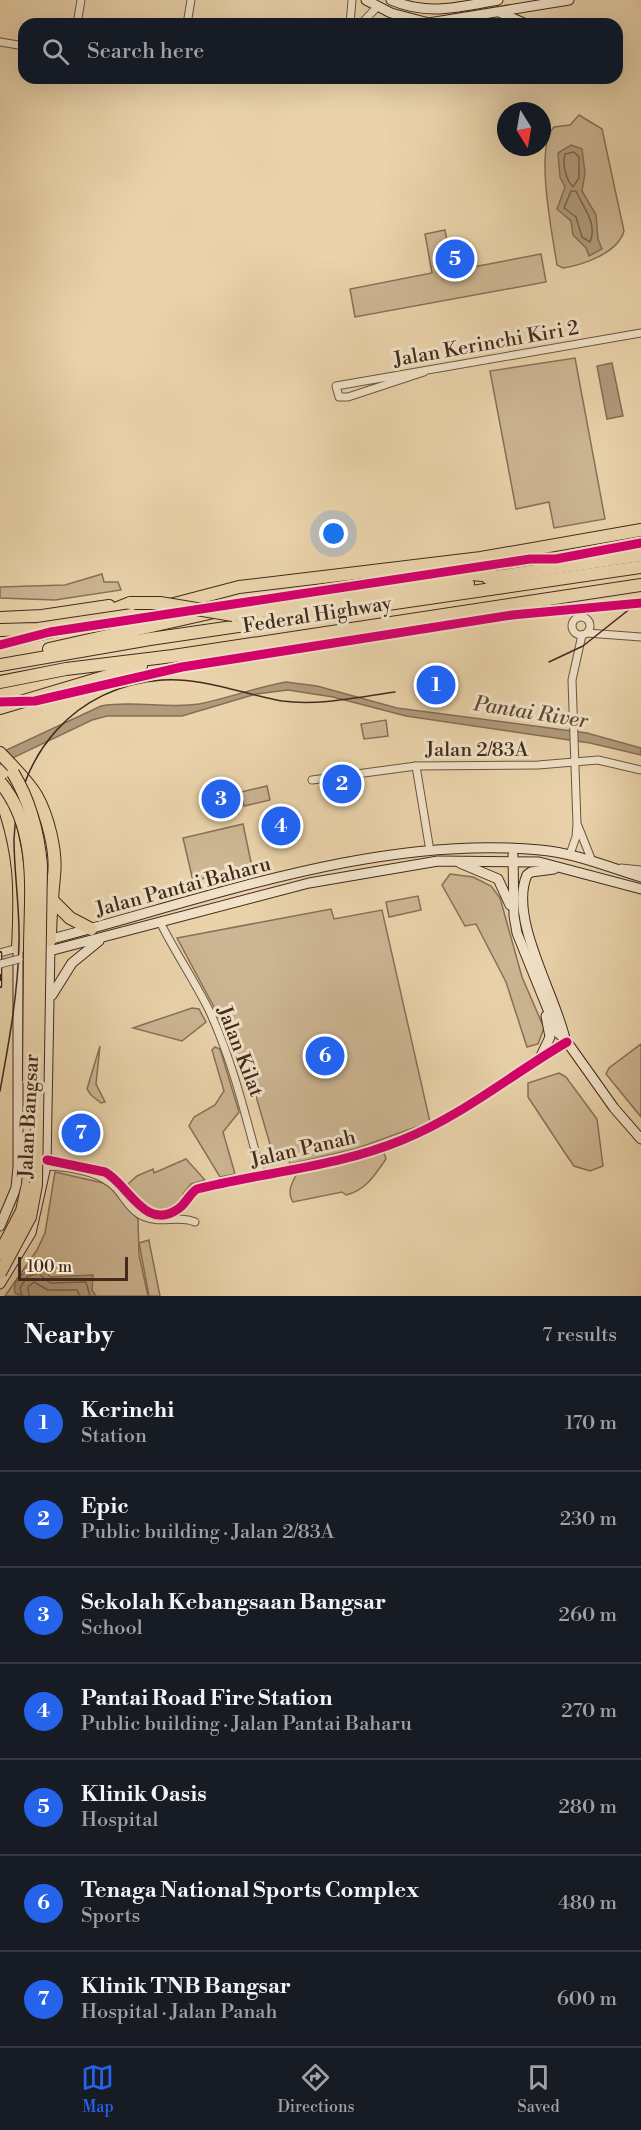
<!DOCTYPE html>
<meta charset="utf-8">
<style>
body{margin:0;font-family:"Libre Bodoni",serif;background:#242831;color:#f1f3f6}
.compass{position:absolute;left:497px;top:102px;width:54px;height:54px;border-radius:50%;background:#171b24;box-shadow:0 6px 24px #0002;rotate:169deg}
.scale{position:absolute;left:18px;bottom:15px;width:110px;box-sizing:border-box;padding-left:6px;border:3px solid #422b1d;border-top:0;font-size:16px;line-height:21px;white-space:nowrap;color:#422b1d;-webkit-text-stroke:4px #f1e2c8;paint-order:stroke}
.you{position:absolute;left:334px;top:534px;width:21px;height:21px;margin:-15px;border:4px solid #fff;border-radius:50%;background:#1a73e8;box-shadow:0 0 0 9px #1a73e833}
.badge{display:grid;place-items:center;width:39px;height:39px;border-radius:50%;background:#2563eb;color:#fff;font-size:20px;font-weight:700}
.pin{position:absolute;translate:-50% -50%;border:3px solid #fff;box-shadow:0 2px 6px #0006}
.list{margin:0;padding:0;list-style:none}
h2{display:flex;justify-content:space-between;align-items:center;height:78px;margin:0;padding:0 24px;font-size:26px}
h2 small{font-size:20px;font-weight:400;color:#9ea1a6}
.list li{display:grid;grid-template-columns:39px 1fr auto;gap:18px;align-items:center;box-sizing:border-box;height:96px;padding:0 24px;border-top:2px solid #363941}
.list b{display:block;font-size:22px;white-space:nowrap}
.list p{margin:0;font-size:20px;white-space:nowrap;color:#9ea1a6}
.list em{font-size:20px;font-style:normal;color:#9ea1a6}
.icon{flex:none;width:33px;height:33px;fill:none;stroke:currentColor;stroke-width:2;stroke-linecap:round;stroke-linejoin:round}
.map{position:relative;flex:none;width:641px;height:1296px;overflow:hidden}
.search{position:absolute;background:#171b24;box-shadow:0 6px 24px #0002;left:18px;right:18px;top:18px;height:66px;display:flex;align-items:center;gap:15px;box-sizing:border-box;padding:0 21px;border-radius:18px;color:#9ea1a6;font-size:22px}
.sheet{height:750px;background:#171b24}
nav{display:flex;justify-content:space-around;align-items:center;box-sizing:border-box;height:84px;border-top:2px solid #363941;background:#171b24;font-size:16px;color:#9ea1a6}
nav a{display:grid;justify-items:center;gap:3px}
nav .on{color:#2563eb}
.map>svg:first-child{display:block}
.green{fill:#cdb693;stroke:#887058;stroke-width:1.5}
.water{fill:#b19a7b;stroke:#856e55;stroke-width:1.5}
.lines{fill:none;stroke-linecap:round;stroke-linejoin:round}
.shore{stroke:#7a624c;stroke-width:1.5}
.street-casing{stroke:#6c5540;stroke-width:9}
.secondary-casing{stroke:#422b1d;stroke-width:11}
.highway-casing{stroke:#422b1d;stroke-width:14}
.street{stroke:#f1e2c8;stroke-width:7}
.secondary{stroke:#f1e2c8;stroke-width:9}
.highway{stroke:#ead3ab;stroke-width:12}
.tram{stroke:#422b1d;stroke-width:1.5}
.rail-casing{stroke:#422b1d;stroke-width:4.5}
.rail{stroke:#f1e2c8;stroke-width:2;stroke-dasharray:7;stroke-linecap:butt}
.street-bridge-casing{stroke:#6c5540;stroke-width:9;stroke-linecap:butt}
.highway-bridge-casing{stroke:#422b1d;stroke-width:14;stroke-linecap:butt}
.street-bridge{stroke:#f1e2c8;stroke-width:7}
.highway-bridge{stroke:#ead3ab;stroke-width:12}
.cycleway-casing{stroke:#f1e2c8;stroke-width:13}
.cycleway{stroke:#d6006c;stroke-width:9}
.labels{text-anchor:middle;stroke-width:6;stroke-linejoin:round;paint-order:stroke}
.street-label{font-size:20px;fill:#422b1d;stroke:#f1e2c8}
.water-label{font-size:21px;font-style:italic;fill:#5e4734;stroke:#f1e2c8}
</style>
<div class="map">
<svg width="641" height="1296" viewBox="0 0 641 1296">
<rect width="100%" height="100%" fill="#ead3ab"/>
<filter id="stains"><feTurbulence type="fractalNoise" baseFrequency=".00333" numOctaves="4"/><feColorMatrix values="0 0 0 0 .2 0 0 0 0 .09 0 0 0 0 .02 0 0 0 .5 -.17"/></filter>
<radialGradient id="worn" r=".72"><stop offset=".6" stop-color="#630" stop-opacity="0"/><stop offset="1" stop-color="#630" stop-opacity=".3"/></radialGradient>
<g class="green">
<path d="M579,115L602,129L624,231C618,253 583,265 563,268L557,265C553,238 534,146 554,127L570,125Z"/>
<path d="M445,230L452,271L541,254L546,282L355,317L350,289L432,273L425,234Z"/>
<path d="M575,358L605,519L554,528L549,502L516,509L490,371Z"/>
<path d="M102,574L104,582H118L121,590L55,600L0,598V587L65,585Z"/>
<path d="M386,720L388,736L364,739L361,724Z"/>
<path d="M267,786L270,800L244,806L241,792Z"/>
<path d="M243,824L252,867L193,881L183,838Z"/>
<path d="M450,874L473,877L491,886L500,898L522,977L544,1028L538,1044L527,1047L506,982L476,924L465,926L442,885Z"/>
<path d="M418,896L421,910L389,917L386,902Z"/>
<path d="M331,909L334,919L382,910L430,1122L355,1149L290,1164L288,1157L272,1151L253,1086L247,1084L214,1007L177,938Z"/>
<path d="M192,1008L199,1009L206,1022L182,1041L133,1028Z"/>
<path d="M641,1044V1117L606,1074L609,1068Z"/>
<path d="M100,1046L96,1084L105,1102L101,1103L91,1095L87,1089Z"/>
<path d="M215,1047L220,1049L239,1112L223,1132L235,1174L220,1177L189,1126L194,1117L215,1105L224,1091L212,1050Z"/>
<path d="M559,1073L566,1077L597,1119L603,1166L590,1171L574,1166L565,1153L528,1097V1083Z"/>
<path d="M384,1153L386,1159C375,1175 366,1190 346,1195L342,1192L293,1202C287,1192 291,1185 296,1175Z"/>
<path d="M186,1159L205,1180L191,1184L183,1194V1201L170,1211L147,1208L128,1184L137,1176L153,1169L154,1173Z"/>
<path d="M55,1172L103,1183L112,1189L138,1219L139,1255L148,1296H5L37,1250L45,1233Z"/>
<path d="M149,1240V1241L160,1296H149L139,1243Z"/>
</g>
<g class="water">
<path d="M571,145L582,149L585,173L582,191L596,215L598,239L602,249L589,256L586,248L573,235L571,221L557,209L565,187L560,177L558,153Z"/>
<path d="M612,363L623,416L607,419L597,366Z"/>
<path d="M286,682L317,686L397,708L587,733L641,748V755L590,743L406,716L333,697L288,690L256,694L182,716H107L92,720L0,764V753L101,706C133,700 167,709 199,704C229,698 257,687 286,682Z"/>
<path d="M39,1266L45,1268L50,1277L93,1275L92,1290L96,1296H23L15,1293C11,1276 28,1271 39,1266Z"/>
</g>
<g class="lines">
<g class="shore">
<path d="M574,152L579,157V178L573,187C566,180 562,164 565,154Z"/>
<path d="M571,191H576C583,208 598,223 590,242L582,237L576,217L564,208Z"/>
<path d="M22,1296L20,1288L27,1277L38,1273L50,1283L86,1282L90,1296"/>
<path d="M29,1296L28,1287L34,1282L48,1290H77L80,1296"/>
</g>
<g class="street-casing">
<g id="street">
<path d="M77,24L81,0"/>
<path d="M187,24L191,0"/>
<path d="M350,24L352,0"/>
<path d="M361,24L377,7"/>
<path d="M0,42L24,46"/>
<path d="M424,372L348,397H339L336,386L641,333"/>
<circle cx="581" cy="626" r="9"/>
<path d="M587,633L641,637"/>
<path d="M416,766L430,851"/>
<path d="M312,780L416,766L538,765L598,760L641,770"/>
<path d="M578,826L592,861"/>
<path d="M570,854L576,837L577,824L572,680L582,635"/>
<path d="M621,868L641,870"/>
<path d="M160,922C175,952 194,980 209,1010C234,1064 246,1119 262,1176"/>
<path d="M0,953L18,948"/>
<path d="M47,1160L105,1172C128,1184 145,1232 178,1209C186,1204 189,1194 197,1189C265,1172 337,1167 402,1140C462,1116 512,1074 567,1042"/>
<path d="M46,1166C69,1167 100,1171 116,1188C125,1198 131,1212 145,1217C162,1224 178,1215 195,1222"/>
</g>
</g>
<g class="secondary-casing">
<g id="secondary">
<path d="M366,0L391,13L429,23L569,0"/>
<path d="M391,0C428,16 460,7 498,0"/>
<path d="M501,13L526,24"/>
<path d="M598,560L608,554L641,548"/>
<path d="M513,855L514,916L517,933L557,1032L565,1039L614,1108L641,1139"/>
<path d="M460,863L498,879L510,905"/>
<path d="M554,869L531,872L527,875C508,918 556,996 565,1039"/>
<path d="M44,941C201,901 375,834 540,850C575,853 608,867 641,877"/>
<path d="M34,955L309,883L438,861L539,862L641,889"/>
<path d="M52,995L72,963L99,941"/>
<path d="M540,1058L550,1037L546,1016"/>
<path d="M0,1226L16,1188L18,1167V948L25,946"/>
<path d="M0,1284L31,1233L46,1166L50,945"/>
</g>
</g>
<g class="highway-casing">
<g id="highway">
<path d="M488,578L641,555"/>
<path d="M426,588L468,584"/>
<path d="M132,615L239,587L481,558L641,530"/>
<path d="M233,615L432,587"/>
<path d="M0,618L42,616L109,606"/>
<path d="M89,619L130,603"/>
<path d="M0,643L58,630"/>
<path d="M49,649L232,608L471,574L494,576"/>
<path d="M0,665L150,639L641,567"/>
<path d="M0,682L66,669L173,656L641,585"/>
<path d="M0,708L141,666"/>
<path d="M0,753C12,766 26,779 36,795C48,816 57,852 54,876C52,897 50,918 50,940"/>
<path d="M0,795C21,852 21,888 18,948"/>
<path d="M51,899L70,918L91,929"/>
</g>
</g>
<use href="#street" class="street"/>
<use href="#secondary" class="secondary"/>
<use href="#highway" class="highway"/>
<g class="tram">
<path d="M549,662L583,646L641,600"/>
<path d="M0,1091C9,1042 18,994 19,943C20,908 14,874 14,839C17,754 76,686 162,680C202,677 243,694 282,701C319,706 359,697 395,692"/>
</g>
<g class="rail-casing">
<path id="rail" d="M0,953V986"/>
</g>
<use href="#rail" class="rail"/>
<g class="street-bridge-casing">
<path id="street-bridge" d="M0,964L19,959"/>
</g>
<g class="highway-bridge-casing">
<g id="highway-bridge">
<path d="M130,603H160L233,615"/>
<path d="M0,630L38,629L132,615"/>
<path d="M0,782C40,830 30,894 30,951C30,995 29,1038 29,1081"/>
<path d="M0,1253L22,1211L27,1188"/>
<path d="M0,1273L30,1217L36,1185L41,865C38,832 30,801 13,773"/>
</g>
</g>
<use href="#street-bridge" class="street-bridge"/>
<use href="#highway-bridge" class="highway-bridge"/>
<g class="cycleway-casing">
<g id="cycleway">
<path d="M0,645L50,632L530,559H556L641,543"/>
<path d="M0,702L35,701L182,667L512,615L641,603"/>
<path d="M47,1160L105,1172C128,1184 145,1232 178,1209C186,1204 189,1194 197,1189C265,1172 337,1167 402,1140C462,1116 512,1074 567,1042"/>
</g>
</g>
<use href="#cycleway" class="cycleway"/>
</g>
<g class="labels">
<g class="street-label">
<text transform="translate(486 343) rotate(-10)" y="7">Jalan Kerinchi Kiri 2</text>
<text transform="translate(317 614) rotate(-9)" y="7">Federal Highway</text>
<text x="477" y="756">Jalan 2/83A</text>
<text transform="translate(183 886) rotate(-15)" y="7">Jalan Pantai Baharu</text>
<text transform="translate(241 1051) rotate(69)" y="7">Jalan Kilat</text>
<text transform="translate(28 1116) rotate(-87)" y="7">Jalan Bangsar</text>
<text transform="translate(303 1148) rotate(-13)" y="7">Jalan Panah</text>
</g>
<g class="water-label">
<text transform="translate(531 712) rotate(9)" y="7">Pantai River</text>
</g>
</g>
<rect width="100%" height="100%" filter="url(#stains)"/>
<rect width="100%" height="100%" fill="url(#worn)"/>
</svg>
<svg class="compass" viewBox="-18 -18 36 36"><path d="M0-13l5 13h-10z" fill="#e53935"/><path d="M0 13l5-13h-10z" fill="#9ea1a6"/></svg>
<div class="scale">100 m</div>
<div class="you"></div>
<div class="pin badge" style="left:436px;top:685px">1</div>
<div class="pin badge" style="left:342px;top:784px">2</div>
<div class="pin badge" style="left:221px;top:799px">3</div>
<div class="pin badge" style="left:281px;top:826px">4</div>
<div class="pin badge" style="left:455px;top:259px">5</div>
<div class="pin badge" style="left:325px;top:1056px">6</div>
<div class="pin badge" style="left:81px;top:1133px">7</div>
<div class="search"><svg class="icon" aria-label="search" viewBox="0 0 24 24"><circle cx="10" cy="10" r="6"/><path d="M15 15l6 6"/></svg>Search here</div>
</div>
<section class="sheet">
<h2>Nearby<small>7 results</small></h2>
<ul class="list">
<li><span class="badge">1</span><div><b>Kerinchi</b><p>Station</p></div><em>170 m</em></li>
<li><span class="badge">2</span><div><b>Epic</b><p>Public building · Jalan 2/83A</p></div><em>230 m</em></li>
<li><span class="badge">3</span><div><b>Sekolah Kebangsaan Bangsar</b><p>School</p></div><em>260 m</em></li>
<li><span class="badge">4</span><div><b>Pantai Road Fire Station</b><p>Public building · Jalan Pantai Baharu</p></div><em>270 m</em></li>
<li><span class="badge">5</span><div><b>Klinik Oasis</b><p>Hospital</p></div><em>280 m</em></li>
<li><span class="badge">6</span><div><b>Tenaga National Sports Complex</b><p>Sports</p></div><em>480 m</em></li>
<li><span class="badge">7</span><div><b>Klinik TNB Bangsar</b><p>Hospital · Jalan Panah</p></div><em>600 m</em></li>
</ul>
</section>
<nav>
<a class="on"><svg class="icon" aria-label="map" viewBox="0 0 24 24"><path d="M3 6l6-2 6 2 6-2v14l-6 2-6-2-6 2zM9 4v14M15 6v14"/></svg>Map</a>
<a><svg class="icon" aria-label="directions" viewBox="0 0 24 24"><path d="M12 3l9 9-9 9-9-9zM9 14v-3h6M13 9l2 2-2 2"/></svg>Directions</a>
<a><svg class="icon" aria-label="saved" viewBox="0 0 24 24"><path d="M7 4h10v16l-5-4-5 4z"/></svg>Saved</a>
</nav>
